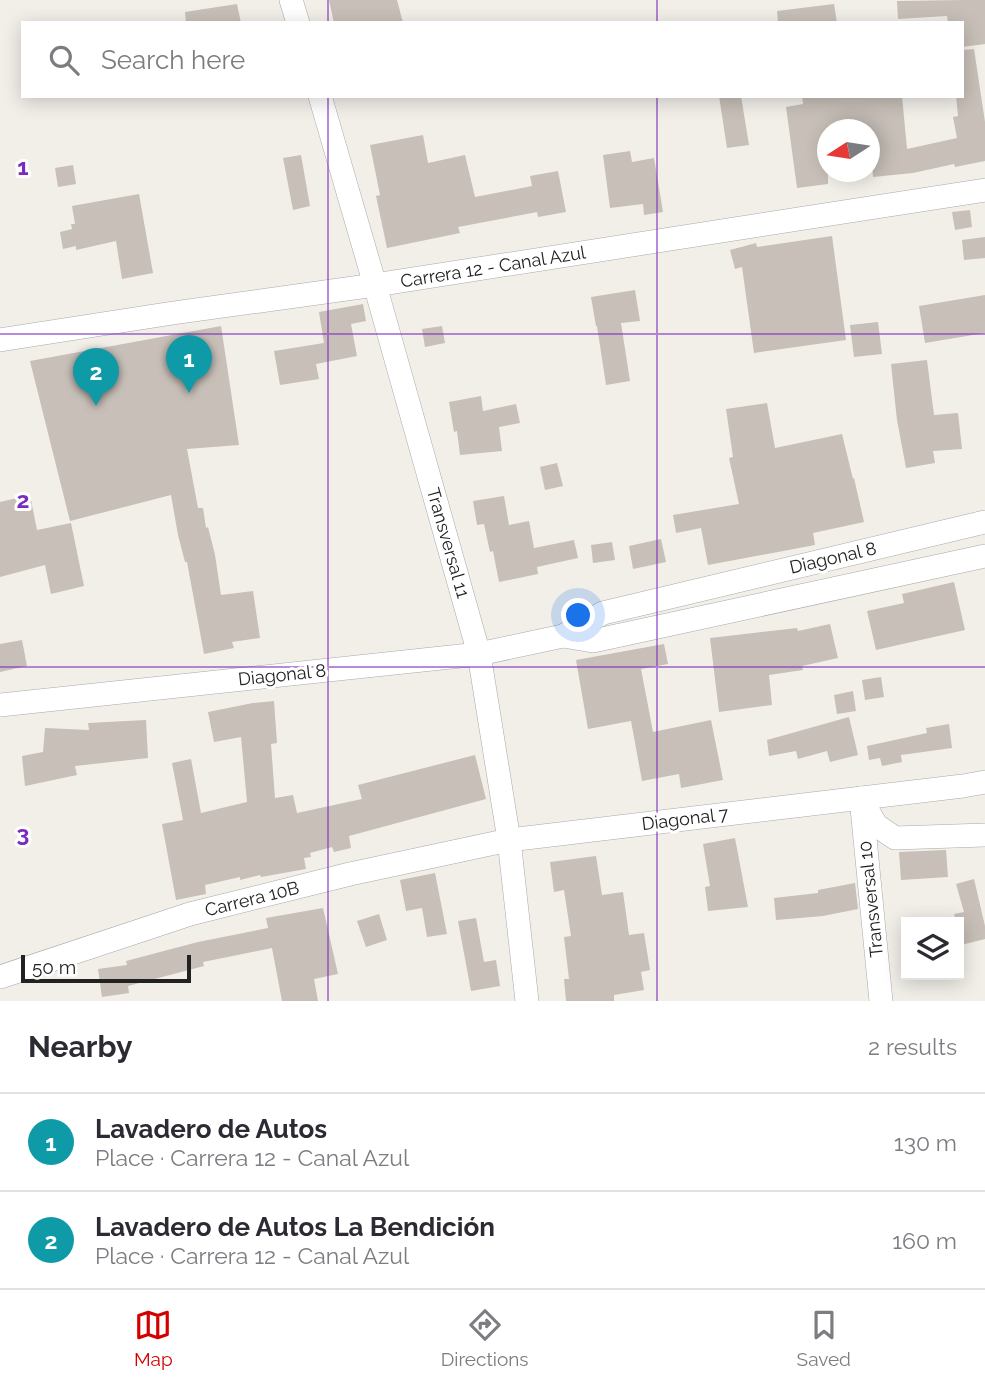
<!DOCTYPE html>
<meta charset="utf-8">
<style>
body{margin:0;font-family:Raleway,sans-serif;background:#f7f7f7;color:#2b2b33}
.controls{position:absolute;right:21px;bottom:21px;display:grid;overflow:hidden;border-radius:0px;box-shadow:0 4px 18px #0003}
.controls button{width:63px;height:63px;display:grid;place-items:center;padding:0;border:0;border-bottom:2px solid #e1e1e2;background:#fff;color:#2b2b33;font:35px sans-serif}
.compass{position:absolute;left:817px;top:119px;width:63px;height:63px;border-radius:50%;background:#fff;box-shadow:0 4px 18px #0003;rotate:258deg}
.scale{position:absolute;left:21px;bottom:18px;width:170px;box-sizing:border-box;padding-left:7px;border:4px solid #222;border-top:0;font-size:19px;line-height:24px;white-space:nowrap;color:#222;-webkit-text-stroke:5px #fff;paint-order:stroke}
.you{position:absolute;left:579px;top:616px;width:24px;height:24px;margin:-18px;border:5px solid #fff;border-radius:50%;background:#1a73e8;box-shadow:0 0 0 10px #1a73e833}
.badge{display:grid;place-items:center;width:46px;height:46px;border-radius:50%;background:#d40000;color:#fff;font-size:23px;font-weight:700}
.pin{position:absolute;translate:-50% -58px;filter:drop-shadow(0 2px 4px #0008)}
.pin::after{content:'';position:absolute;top:37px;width:24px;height:21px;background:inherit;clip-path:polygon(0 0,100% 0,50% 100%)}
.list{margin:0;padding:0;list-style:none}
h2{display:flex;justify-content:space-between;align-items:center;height:91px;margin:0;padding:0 28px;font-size:30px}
h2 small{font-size:23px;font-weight:400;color:#7c7c81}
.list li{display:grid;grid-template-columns:46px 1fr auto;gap:21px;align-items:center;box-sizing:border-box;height:98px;padding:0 28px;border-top:2px solid #e1e1e2}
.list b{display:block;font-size:26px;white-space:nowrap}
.list p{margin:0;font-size:23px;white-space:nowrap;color:#7c7c81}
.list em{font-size:23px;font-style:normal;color:#7c7c81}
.icon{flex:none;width:38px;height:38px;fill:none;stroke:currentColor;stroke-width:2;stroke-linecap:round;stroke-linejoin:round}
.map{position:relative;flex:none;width:985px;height:1001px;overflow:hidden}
.search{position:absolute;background:#fff;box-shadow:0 4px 18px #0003;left:21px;right:21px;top:21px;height:77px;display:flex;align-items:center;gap:18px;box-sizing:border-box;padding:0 24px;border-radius:0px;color:#7c7c81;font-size:26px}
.sheet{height:287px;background:#fff}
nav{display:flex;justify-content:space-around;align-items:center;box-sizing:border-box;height:98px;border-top:2px solid #e1e1e2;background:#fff;font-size:19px;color:#7c7c81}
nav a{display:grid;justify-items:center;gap:4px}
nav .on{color:#d40000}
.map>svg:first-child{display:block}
.building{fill:#c7bfb8}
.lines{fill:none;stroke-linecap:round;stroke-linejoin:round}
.minor-casing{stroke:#a9a9a9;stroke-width:24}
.minor{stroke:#fff;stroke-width:23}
.grid{fill:none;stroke:#7b2cbf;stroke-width:2;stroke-opacity:0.55}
.labels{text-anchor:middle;stroke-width:6;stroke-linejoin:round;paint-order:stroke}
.street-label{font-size:18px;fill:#222;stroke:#fff}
.grid-label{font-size:23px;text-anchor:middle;font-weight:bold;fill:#7b2cbf;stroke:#fff;stroke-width:6;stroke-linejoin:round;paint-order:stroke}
</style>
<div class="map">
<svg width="985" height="1001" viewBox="0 0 985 1001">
<rect width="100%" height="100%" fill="#f2efe9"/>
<g class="building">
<path d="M329,0H397L403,23H334Z"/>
<path d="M964,0H985V44L962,47V23H948L947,16L898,19L897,1Z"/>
<path d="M237,4L241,23H186L185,12Z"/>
<path d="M834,4L837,23H778L777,11Z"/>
<path d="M974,49L985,122V161L955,167L954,164L913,173L873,177L870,130H828V184L797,188L786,107L803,104L802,96H902L907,149L957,138L953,117L958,116L956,96H962V50Z"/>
<path d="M719,96H741L749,145L727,148Z"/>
<path d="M423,135L428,163L465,155L475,197L532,186L530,176L558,171L566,212L538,217L537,212L458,227L460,233L387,248L376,196L380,195L370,145Z"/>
<path d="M630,151L632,162L654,158L663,212L644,215L643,204L610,208L603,155Z"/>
<path d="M301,155L310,206L293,210L283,158Z"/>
<path d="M73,165L76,184L58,187L55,168Z"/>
<path d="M139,194L153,273L122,279L116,241L76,250V246L63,249L60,232L72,229L71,224H75L72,206Z"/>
<path d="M970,210L972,227L955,230L952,212Z"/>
<path d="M832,236L846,340L754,353L742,267L735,269L730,250L756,243L757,247Z"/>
<path d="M985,237V258L964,260L962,240Z"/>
<path d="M635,290L640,321L621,323L630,381L606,385L597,326H596L591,297Z"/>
<path d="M985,295V333L925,343L919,306Z"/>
<path d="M363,304L366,321L351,324L357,356L316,364L319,379L280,385L274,351L324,343L319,312Z"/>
<path d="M878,322L882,354L854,357L850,325Z"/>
<path d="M221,326L239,445L187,449L198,508H203L206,528L208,527L215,555L221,595L253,591L260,638L232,642L234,648L204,654L187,562H185L178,535L171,495L70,521L30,361Z"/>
<path d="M442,326L445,343L425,347L422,329Z"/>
<path d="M927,360L934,415L958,413L962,449L933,451L935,463L906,468L897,420L891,364Z"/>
<path d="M481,396L483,411L516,404L520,423L499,427L502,451L460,455L457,431L454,432L449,402Z"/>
<path d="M767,403L775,448L842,434L853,479L854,478L864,522L813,533L815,545L708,565L701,528L676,533L673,515L739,504L729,458L733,457L726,409Z"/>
<path d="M557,463L563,486L545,490L540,467Z"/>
<path d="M30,495L37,530L71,523L84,586L51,594L45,565L0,577V502Z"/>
<path d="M504,496L509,525L529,521L534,548L574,540L578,558L537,567L538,574L499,582L493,551L490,552L484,524L477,525L473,501Z"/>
<path d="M661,539L666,562L633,569L629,546Z"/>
<path d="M612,542L615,560L593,563L591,545Z"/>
<path d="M954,582L965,630L876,650L867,611L904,603L902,594Z"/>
<path d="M830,624L838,658L802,666L803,670L769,675L772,705L719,712L710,638L797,628L798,631Z"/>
<path d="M22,640L27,666L0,672V644Z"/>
<path d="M664,644L668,664L641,669L653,732L711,720L723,780L681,788L679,774L642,781L631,721L588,729L576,660Z"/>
<path d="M881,677L884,697L865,700L862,680Z"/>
<path d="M853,691L856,711L837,714L834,695Z"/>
<path d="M274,701L277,743L271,744L275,798L293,795L297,813L362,799L358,785L475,755L486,799L349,836L351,848L334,852L332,847L310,853L311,857L304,858L306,869L261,877L260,875L240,880V877L205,885L206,894L176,900L162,824L183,820L172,763L191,759L201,813L247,802L241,737L214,742L208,712L253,703Z"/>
<path d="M849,717L858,755L830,762L827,751L798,759L796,751L769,756L767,740Z"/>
<path d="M146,720L148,758L75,766L77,775L25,786L22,756L43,752L45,728L89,730L88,723Z"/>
<path d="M949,724L952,748L901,755L902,762L882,766L880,758L869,760L867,746L927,733L926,728Z"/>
<path d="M735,838L748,907L708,911L705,887L710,886L703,844Z"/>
<path d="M946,850L948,877L901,880L899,852Z"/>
<path d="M596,856L602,895L623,892L629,935L644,933L650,970L641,972L644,990L614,995V1001H566L564,979H569L564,937L571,936L564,890L554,892L550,862Z"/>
<path d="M435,873L447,934L427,937L422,908L406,911L400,880Z"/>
<path d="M974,879L985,926V939L961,945L959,935V922H956L954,914L964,912L956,884Z"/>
<path d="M855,883L858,909L823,916L776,920L774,898L818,893V890Z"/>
<path d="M323,908L338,974L314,979L318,1001H282L272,948L203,962L204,966L128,986L129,993L102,997L98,969L127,965L126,961L198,942L268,928L266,918Z"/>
<path d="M379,914L387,940L366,947L357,921Z"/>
<path d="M476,918L484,962L496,960L500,986L471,991L458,921Z"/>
</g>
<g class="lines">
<g class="minor-casing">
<g id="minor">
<path d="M291,0L298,23"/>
<path d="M320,96L375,285L479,654L509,840L527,1001"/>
<path d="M0,340L173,313L375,285L985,190"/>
<path d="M563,636L593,641L985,556"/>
<path d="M0,705L479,654L563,636L603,613L985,522"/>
<path d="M861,798L881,1001"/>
<path d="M864,804L876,825L895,838L985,835"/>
<path d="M0,977L190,914L350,874L509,840L963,786L985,782"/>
</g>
</g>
<use href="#minor" class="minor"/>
</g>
<path class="grid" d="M328,0V23M657,0V23M328,96V1001M657,96V1001M0,334H985M0,667H985"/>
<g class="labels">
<g class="street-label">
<text transform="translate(493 267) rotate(-9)" y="6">Carrera 12 - Canal Azul</text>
<text transform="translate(448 543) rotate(74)" y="6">Transversal 11</text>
<text transform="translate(833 558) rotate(-13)" y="6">Diagonal 8</text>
<text transform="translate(282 675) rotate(-6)" y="6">Diagonal 8</text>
<text transform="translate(685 819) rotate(-7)" y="6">Diagonal 7</text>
<text transform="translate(252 899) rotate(-14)" y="6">Carrera 10B</text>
<text transform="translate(871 899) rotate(-96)" y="6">Transversal 10</text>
</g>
</g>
<g class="grid-label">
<text x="23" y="175">1</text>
<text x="23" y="508">2</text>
<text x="23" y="842">3</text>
</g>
</svg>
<div class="controls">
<button><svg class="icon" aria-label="layers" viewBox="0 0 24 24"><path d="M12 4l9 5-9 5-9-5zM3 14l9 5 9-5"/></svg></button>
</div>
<svg class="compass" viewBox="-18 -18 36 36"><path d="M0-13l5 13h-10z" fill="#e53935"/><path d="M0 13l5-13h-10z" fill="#7c7c81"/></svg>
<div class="scale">50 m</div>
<div class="you"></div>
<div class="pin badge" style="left:189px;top:393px;background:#0f9aa8">1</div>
<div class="pin badge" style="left:96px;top:406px;background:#0f9aa8">2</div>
<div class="search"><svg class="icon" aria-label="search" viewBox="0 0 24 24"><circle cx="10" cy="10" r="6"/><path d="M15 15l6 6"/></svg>Search here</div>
</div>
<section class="sheet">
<h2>Nearby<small>2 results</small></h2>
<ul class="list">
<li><span class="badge" style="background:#0f9aa8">1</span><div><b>Lavadero de Autos</b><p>Place · Carrera 12 - Canal Azul</p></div><em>130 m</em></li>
<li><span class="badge" style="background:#0f9aa8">2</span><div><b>Lavadero de Autos La Bendición</b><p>Place · Carrera 12 - Canal Azul</p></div><em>160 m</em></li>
</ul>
</section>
<nav>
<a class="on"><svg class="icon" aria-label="map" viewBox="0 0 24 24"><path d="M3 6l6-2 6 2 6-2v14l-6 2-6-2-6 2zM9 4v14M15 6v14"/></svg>Map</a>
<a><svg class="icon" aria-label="directions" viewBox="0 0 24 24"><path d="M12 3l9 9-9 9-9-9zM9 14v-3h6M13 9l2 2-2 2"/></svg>Directions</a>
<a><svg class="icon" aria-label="saved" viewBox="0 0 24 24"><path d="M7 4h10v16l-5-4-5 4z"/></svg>Saved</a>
</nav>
